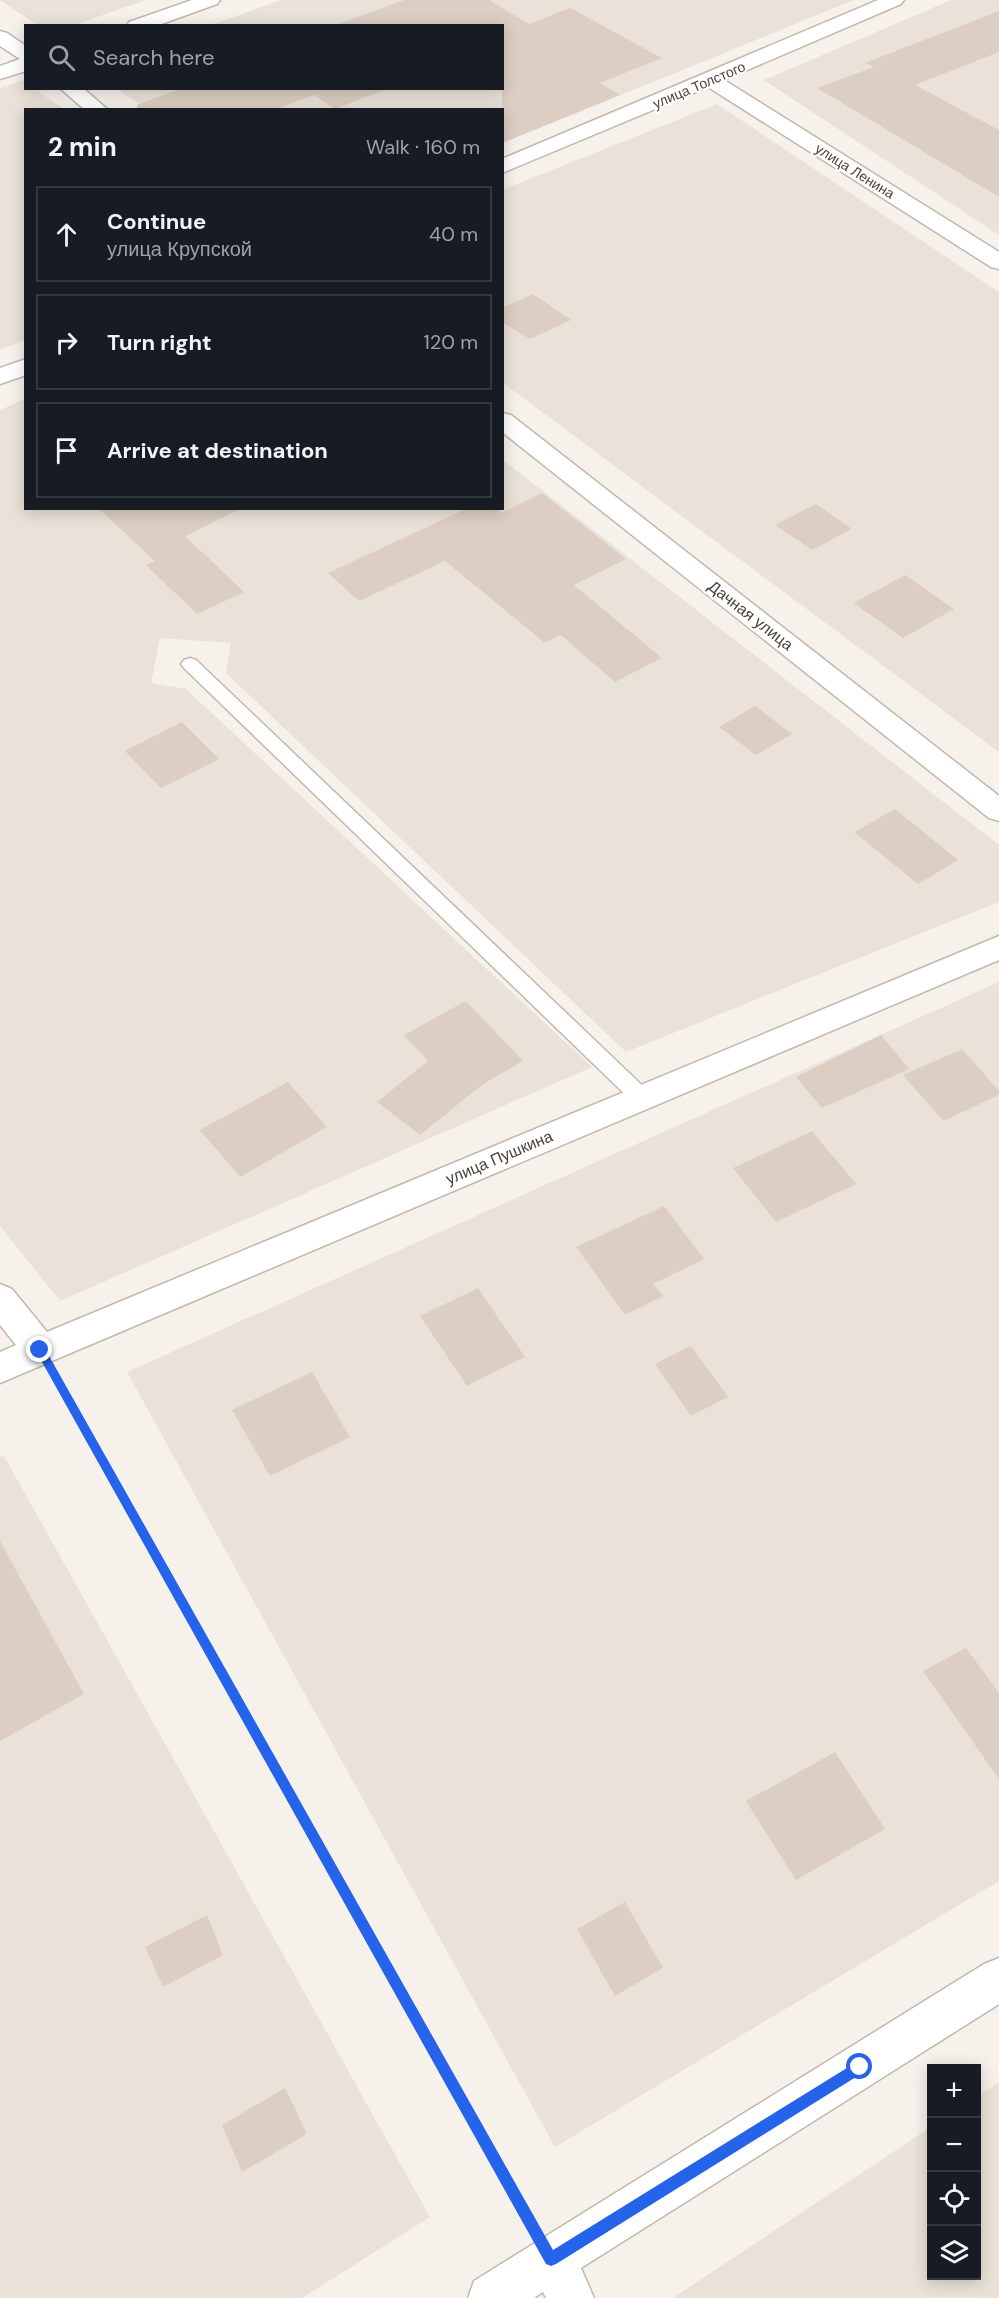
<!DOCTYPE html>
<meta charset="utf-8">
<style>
body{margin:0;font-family:"DM Sans",sans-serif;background:#20242c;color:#f1f3f6}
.controls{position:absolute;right:18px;bottom:18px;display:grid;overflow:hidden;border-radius:0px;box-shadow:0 3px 15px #0003}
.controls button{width:54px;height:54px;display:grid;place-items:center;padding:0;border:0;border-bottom:2px solid #363941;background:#171b24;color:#f1f3f6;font:30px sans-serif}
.stop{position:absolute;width:18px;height:18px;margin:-14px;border:4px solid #2563eb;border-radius:50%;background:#fff}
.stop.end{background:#2563eb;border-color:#fff;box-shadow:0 2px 6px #0008}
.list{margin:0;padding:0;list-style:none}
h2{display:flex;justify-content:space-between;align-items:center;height:78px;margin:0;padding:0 24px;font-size:26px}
h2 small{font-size:20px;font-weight:400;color:#9ea1a6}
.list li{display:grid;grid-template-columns:39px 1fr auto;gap:18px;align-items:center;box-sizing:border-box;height:96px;margin:0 12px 12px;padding:0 12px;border:2px solid #363941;border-radius:0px}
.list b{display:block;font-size:22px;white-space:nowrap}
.list p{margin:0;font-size:20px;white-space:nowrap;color:#9ea1a6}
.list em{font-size:20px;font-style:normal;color:#9ea1a6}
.icon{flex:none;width:33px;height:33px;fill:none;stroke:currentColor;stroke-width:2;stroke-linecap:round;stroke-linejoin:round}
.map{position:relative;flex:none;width:999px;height:2298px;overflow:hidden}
.search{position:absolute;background:#171b24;box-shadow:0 3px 15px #0003;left:24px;top:24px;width:480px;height:66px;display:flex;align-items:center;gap:15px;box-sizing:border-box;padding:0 21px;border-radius:0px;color:#9ea1a6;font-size:22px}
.panel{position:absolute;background:#171b24;box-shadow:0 3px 15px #0003;left:24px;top:108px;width:480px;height:402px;border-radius:0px}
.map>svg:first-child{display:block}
.residential{fill:#eae2d8}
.building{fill:#dccec2}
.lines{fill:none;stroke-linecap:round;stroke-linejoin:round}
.service-casing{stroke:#c2b8ac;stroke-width:3}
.minor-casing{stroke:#c2b8ac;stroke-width:3}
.path-far1{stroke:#c5b19c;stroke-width:4;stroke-dasharray:3 3;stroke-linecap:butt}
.path{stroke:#c5b19c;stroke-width:4.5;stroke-dasharray:4 4;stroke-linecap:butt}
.service{fill:#fff;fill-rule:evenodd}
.minor{fill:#fff;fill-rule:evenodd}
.route{fill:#2563eb}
.labels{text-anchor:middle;stroke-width:4.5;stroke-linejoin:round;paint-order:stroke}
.far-street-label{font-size:14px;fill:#4b4138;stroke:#fff}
.street-label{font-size:16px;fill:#4b4138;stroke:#fff}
</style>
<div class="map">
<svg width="999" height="2298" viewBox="0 0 999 2298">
<rect width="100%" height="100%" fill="#f6f1eb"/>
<g class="residential">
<path d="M0,0H146L71,26L37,25Z"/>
<path d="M281,0H854L503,143L502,110L147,109L117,89L502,88V26L211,25Z"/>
<path d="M951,0H999V235L764,80Z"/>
<path d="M23,80L25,82L26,88L35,89L64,109L26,110L25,340L0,350V88Z"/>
<path d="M717,104L999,292V752L503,383L502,190Z"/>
<path d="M25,399L26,508H502L503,460L999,845V902L626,1052L226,673L231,643L160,638L151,683L186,689L592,1067L60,1301L0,1226V410Z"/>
<path d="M999,982V1881L555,2147L127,1372Z"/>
<path d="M4,1456L430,2217L302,2298H0V1457Z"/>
<path d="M999,2082V2298H673L931,2127L932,2276H976L977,2097Z"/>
</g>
<g class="building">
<path d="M404,0H489L529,24L570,8L662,58L600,83L620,95L502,143V26H333Z"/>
<path d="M999,11V52L915,85L999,130V197L817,88L874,67L865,63Z"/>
<path d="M182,88H389L335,109L314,95L274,110H138L137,105Z"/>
<path d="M533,294L571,320L530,339L502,322V308Z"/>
<path d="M542,493L626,559L574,585L662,658L615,682L561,635L545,643L445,561L359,601L328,573L468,508H499L501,513Z"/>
<path d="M816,504L852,529L812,550L775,525Z"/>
<path d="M98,508H242L185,536L244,592L197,614L146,565L155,561Z"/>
<path d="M905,575L954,609L903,638L854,603Z"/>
<path d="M755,706L792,734L756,755L719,727Z"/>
<path d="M182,722L219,759L161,788L125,751Z"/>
<path d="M895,809L958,860L918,884L854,832Z"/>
<path d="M466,1001L523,1061L483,1084L420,1135L377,1102L428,1061L404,1035Z"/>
<path d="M881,1035L909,1069L822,1108L796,1077Z"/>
<path d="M962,1049L999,1091V1095L943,1121L903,1075Z"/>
<path d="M288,1082L327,1127L240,1177L200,1130Z"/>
<path d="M812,1131L856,1184L776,1222L733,1168Z"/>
<path d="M664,1206L704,1259L653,1284L663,1296L625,1315L576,1247Z"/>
<path d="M478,1288L525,1357L467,1386L420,1316Z"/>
<path d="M691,1346L728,1397L691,1416L655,1364Z"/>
<path d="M312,1372L350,1437L270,1476L232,1410Z"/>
<path d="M0,1541L84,1694L0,1741Z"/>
<path d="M966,1648L999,1693V1779L923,1671Z"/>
<path d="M835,1752L885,1829L796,1880L746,1801Z"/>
<path d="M625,1902L663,1968L615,1996L577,1929Z"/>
<path d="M207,1915L223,1955L163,1987L145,1947Z"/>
<path d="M285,2088L307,2134L242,2172L222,2125Z"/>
</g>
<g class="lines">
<g class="service-casing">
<path id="service" d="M190,658L196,660L648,1091L651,1097L648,1103L641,1105L634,1103L184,668L181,664L184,660Z"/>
</g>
<g class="minor-casing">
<g id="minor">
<path d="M192,0H220L217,4L156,26H127L129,22Z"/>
<path d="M878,0H904L901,4L724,80L999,252V269L991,267L708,87L502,173V159Z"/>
<path d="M0,31L7,33L26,46V71L0,79V66L20,59L0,46Z"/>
<path d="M60,88H83L108,110H85Z"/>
<path d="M26,359V375L0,384V368Z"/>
<path d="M502,413L511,415L999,796V821L989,818L502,432Z"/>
<path d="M999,936V960L0,1383V1352L16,1345L0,1325V1284L12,1289L47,1332Z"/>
<path d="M999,1958V2004L581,2268L594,2298H546L543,2292L534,2298H468L474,2281L535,2243L984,1964Z"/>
</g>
</g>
<path class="path-far1" d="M61,1387L137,1522"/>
<path class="path" d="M136,1520L528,2218"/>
<use href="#service" class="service"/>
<use href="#minor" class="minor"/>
</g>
<path class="route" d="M40,1345L44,1347L553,2250L855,2063L860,2061L864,2063L866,2067L864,2072L556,2264L551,2266L546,2264L37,1353L35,1350Z"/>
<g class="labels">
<g class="far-street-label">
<text transform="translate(699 85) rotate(-23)" y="5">улица Толстого</text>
<text transform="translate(855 171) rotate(32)" y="5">улица Ленина</text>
</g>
<g class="street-label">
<text transform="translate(751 615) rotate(38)" y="6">Дачная улица</text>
<text transform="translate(499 1157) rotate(-23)" y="6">улица Пушкина</text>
</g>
</g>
</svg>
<div class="controls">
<button>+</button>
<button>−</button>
<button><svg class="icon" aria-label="locate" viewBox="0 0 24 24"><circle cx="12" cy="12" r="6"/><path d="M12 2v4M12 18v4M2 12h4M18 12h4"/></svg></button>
<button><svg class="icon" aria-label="layers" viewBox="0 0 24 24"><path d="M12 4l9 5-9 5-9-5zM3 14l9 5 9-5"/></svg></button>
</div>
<div class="stop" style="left:860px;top:2067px"></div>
<div class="stop end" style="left:40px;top:1350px"></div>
<div class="search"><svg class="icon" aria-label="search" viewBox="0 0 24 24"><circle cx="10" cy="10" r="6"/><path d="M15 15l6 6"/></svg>Search here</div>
<section class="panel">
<h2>2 min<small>Walk · 160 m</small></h2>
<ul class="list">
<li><svg class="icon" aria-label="ahead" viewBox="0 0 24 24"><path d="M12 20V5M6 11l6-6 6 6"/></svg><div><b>Continue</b><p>улица Крупской</p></div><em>40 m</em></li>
<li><svg class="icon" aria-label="right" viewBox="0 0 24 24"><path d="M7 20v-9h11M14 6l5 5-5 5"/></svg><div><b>Turn right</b></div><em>120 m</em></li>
<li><svg class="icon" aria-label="arrive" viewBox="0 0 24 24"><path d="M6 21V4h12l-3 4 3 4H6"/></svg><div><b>Arrive at destination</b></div></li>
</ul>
</section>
</div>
